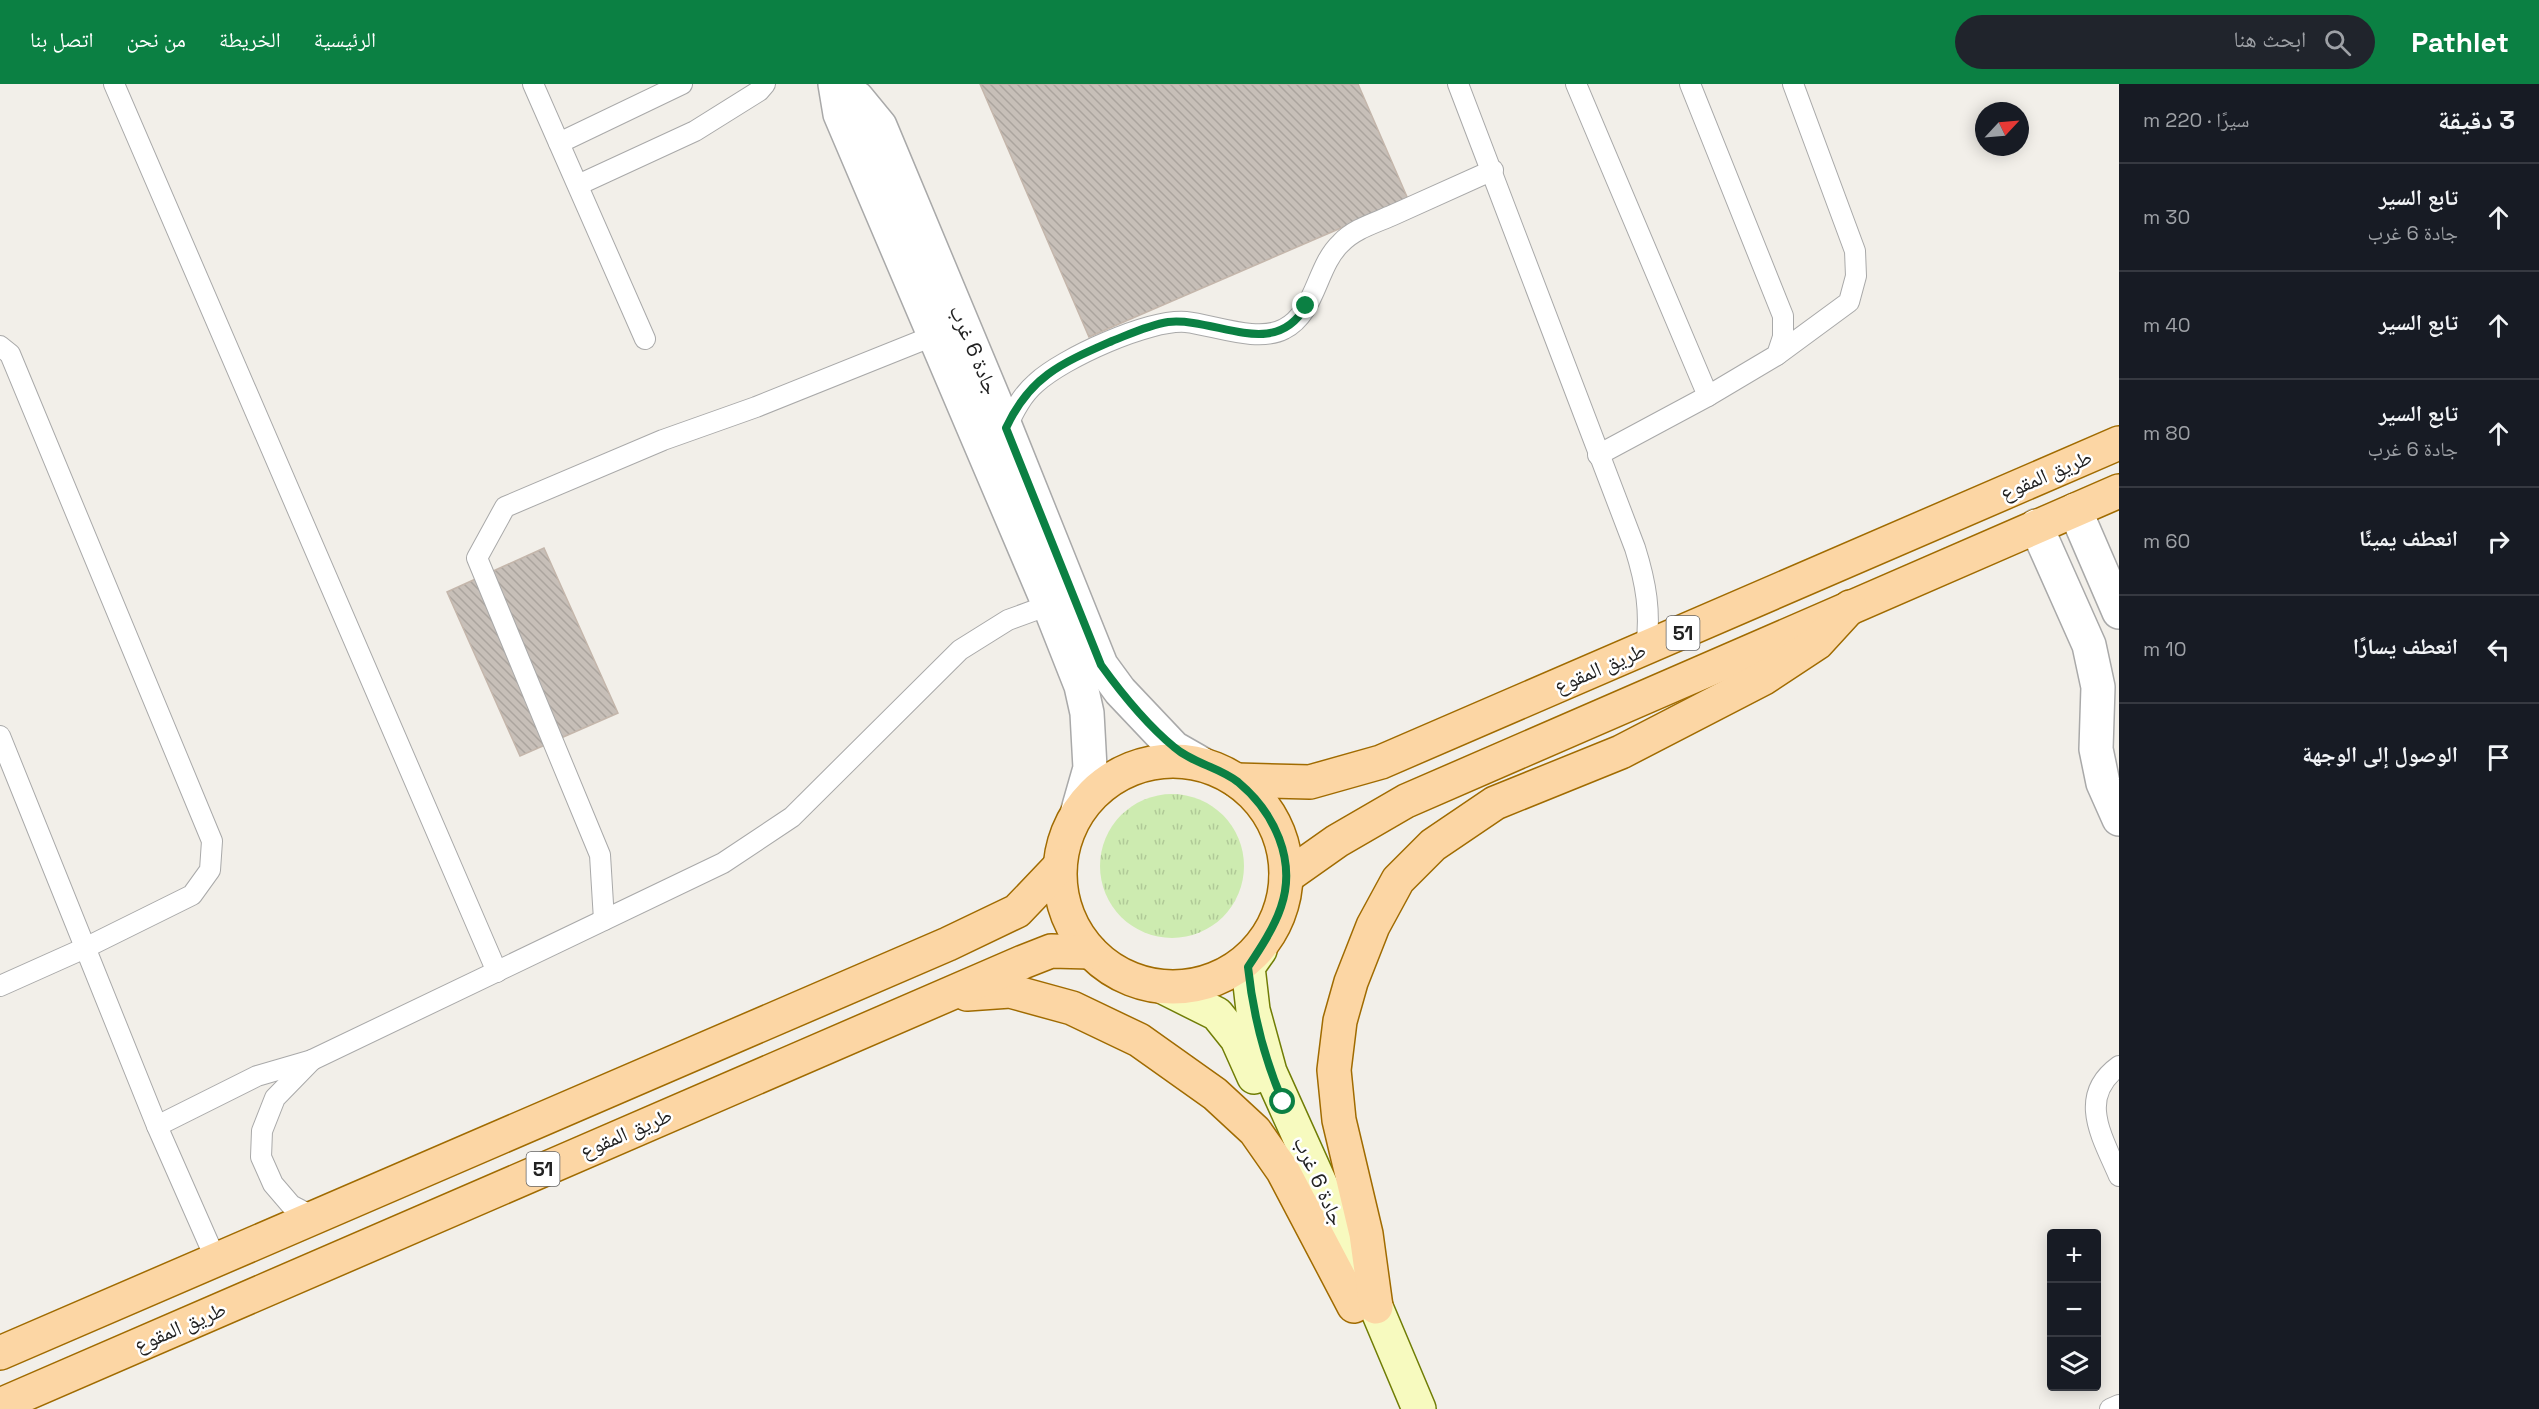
<!DOCTYPE html>
<html lang="ar">
<meta charset="utf-8">
<style>
body{margin:0;font-family:"Space Grotesk","Noto Naskh Arabic",sans-serif;background:#20242c;color:#f1f3f6;direction:rtl}
.controls{position:absolute;right:18px;bottom:18px;display:grid;overflow:hidden;border-radius:6px;box-shadow:0 3px 15px #0003}
.controls button{width:54px;height:54px;display:grid;place-items:center;padding:0;border:0;border-bottom:2px solid #363941;background:#171b24;color:#f1f3f6;font:30px sans-serif}
.compass{position:absolute;left:1975px;top:18px;width:54px;height:54px;border-radius:50%;background:#171b24;box-shadow:0 3px 15px #0003;rotate:64deg}
.stop{position:absolute;width:18px;height:18px;margin:-14px;border:4px solid #0b8043;border-radius:50%;background:#fff}
.stop.end{background:#0b8043;border-color:#fff;box-shadow:0 2px 6px #0008}
.list{margin:0;padding:0;list-style:none}
h2{display:flex;justify-content:space-between;align-items:center;height:78px;margin:0;padding:0 24px;font-size:26px}
h2 small{font-size:20px;font-weight:400;color:#9ea1a6}
.list li{display:grid;grid-template-columns:39px 1fr auto;gap:18px;align-items:center;box-sizing:border-box;height:108px;padding:0 24px;border-top:2px solid #363941}
.list b{display:block;font-size:22px;white-space:nowrap}
.list p{margin:0;font-size:20px;white-space:nowrap;color:#9ea1a6}
.list em{font-size:20px;font-style:normal;color:#9ea1a6}
.icon{flex:none;width:33px;height:33px;fill:none;stroke:currentColor;stroke-width:2;stroke-linecap:round;stroke-linejoin:round}
.map{position:relative;flex:none;width:2119px;height:1325px;overflow:hidden;direction:ltr}
header{display:flex;align-items:center;gap:36px;box-sizing:border-box;height:84px;padding:0 30px;background:#0b8043;color:#fff}
header strong{font-size:28px}
nav{display:flex;gap:33px;margin-inline-start:auto;font-size:21px}
.search{width:420px;height:54px;background:#20242c;display:flex;align-items:center;gap:15px;box-sizing:border-box;padding:0 21px;border-radius:33px;color:#9ea1a6;font-size:22px}
main{display:flex}
aside{flex:1;background:#171b24}
.map>svg:first-child{display:block}
.grass{fill:url(#grass-tufts)}
.building{fill:url(#building-back-hatch);stroke:#c4b6ab;stroke-width:1.5}
.lines{fill:none;stroke-linecap:round;stroke-linejoin:round}
.service-casing{stroke:#a9a9a9;stroke-width:22}
.minor-casing{stroke:#a9a9a9;stroke-width:36}
.secondary-casing{stroke:#707d05;stroke-width:36}
.primary-casing{stroke:#a06b00;stroke-width:36}
.service{stroke:#fff;stroke-width:20}
.minor{stroke:#fff;stroke-width:33}
.secondary{stroke:#f7fabf;stroke-width:33}
.primary{stroke:#fcd6a4;stroke-width:33}
.route{stroke:#0b8043;stroke-width:8}
.labels{text-anchor:middle;stroke-width:5;stroke-linejoin:round;paint-order:stroke}
.shield{fill:#fff;stroke:#646464;stroke-width:1.5}
.shield-label{font-size:20px;font-weight:bold;fill:#222}
.street-label{font-size:21px;fill:#222;stroke:#fff}
</style>
<header>
<strong>Pathlet</strong>
<div class="search"><svg class="icon" aria-label="search" viewBox="0 0 24 24"><circle cx="10" cy="10" r="6"/><path d="M15 15l6 6"/></svg>ابحث هنا</div>
<nav><a>الرئيسية</a><a>الخريطة</a><a>من نحن</a><a>اتصل بنا</a></nav>
</header>
<main>
<aside>
<h2>3 دقيقة<small>سيرًا · 220 m</small></h2>
<ul class="list">
<li><svg class="icon" aria-label="ahead" viewBox="0 0 24 24"><path d="M12 20V5M6 11l6-6 6 6"/></svg><div><b>تابع السير</b><p>جادة 6 غرب</p></div><em>30 m</em></li>
<li><svg class="icon" aria-label="ahead" viewBox="0 0 24 24"><path d="M12 20V5M6 11l6-6 6 6"/></svg><div><b>تابع السير</b></div><em>40 m</em></li>
<li><svg class="icon" aria-label="ahead" viewBox="0 0 24 24"><path d="M12 20V5M6 11l6-6 6 6"/></svg><div><b>تابع السير</b><p>جادة 6 غرب</p></div><em>80 m</em></li>
<li><svg class="icon" aria-label="right" viewBox="0 0 24 24"><path d="M7 20v-9h11M14 6l5 5-5 5"/></svg><div><b>انعطف يمينًا</b></div><em>60 m</em></li>
<li><svg class="icon" aria-label="left" viewBox="0 0 24 24"><path d="M17 20v-9H6M10 6l-5 5 5 5"/></svg><div><b>انعطف يسارًا</b></div><em>10 m</em></li>
<li><svg class="icon" aria-label="arrive" viewBox="0 0 24 24"><path d="M6 21V4h12l-3 4 3 4H6"/></svg><div><b>الوصول إلى الوجهة</b></div></li>
</ul>
</aside>
<div class="map">
<svg width="2119" height="1325" viewBox="0 0 2119 1325">
<defs>
<pattern id="grass-tufts" width="24" height="20" patternUnits="userSpaceOnUse" patternTransform="scale(1.5)"><rect width="24" height="20" fill="#cdebb0"/><path d="M3 7l-1-3M5 7V3M7 7l1-3M15 17l-1-3M17 17v-4M19 17l1-3" fill="none" stroke="#b0c997"/></pattern>
<pattern id="building-back-hatch" width="6" height="6" patternUnits="userSpaceOnUse" patternTransform="scale(1.5)"><rect width="6" height="6" fill="#c7bfb8"/><path d="M-1 5l2 2M0 0l6 6M5-1l2 2" fill="none" stroke="#aba49e"/></pattern>
</defs>
<rect width="100%" height="100%" fill="#f2efe9"/>
<circle class="grass" cx="1172" cy="782" r="72"/>
<g class="building">
<path d="M980,0H1358L1408,115L1089,253Z"/>
<path d="M544,464L618,629L520,672L447,508Z"/>
</g>
<g class="lines">
<g class="service-casing">
<g id="service">
<path d="M114,0L497,888"/>
<path d="M533,0L645,255"/>
<path d="M1458,0L1635,464C1646,499 1651,528 1646,565"/>
<path d="M1576,0L1708,312"/>
<path d="M559,59L682,0"/>
<path d="M578,101L695,47L759,7L765,0"/>
<path d="M0,262L10,270L212,757L210,786L192,811L85,864L0,902"/>
<path d="M1777,271L1849,218L1856,192L1855,167L1793,0"/>
<path d="M1006,344C1014,327 1022,311 1036,299C1063,274 1149,235 1186,238C1214,241 1258,259 1284,245C1316,229 1316,182 1341,159C1354,145 1375,139 1393,131C1426,116 1459,101 1493,86"/>
<path d="M1598,371L1708,312L1777,271L1783,253V232L1690,0"/>
<path d="M0,652L157,1042L216,1176"/>
<path d="M604,836L600,771L477,474L505,423L663,356L756,323L933,252"/>
<path d="M312,976L275,1014L262,1047L261,1073L273,1100L291,1121L316,1134"/>
<path d="M2119,982C2076,1013 2103,1054 2119,1092"/>
<path d="M157,1042L257,992L312,976L723,779L792,733L960,566L1008,536L1049,521"/>
<path d="M2110,1325L2119,1321"/>
</g>
</g>
<g class="minor-casing">
<g id="minor">
<path d="M835,0L840,30L1049,521L1081,602L1087,629L1090,684L1078,726"/>
<path d="M836,2L857,14L880,42L1006,344L1101,581L1120,607L1174,664L1202,680"/>
<path d="M2075,426L2119,528"/>
<path d="M2036,442L2089,561L2098,603L2096,665L2103,699L2119,735"/>
</g>
</g>
<g class="secondary-casing">
<g id="secondary">
<path d="M1260,866L1248,883L1253,926L1270,988L1376,1223L1419,1325"/>
<path d="M1163,903L1217,930L1237,955L1254,993"/>
</g>
</g>
<g class="primary-casing">
<g id="primary">
<circle cx="1173" cy="790" r="113"/>
<path d="M1236,696L1310,698L1381,678L2119,359"/>
<path d="M1286,793L1337,757L1406,717L2119,407"/>
<path d="M967,910L1010,907L1072,924L1139,956L1215,1010L1255,1047L1283,1087L1354,1222"/>
<path d="M1376,1223L1366,1150L1339,1036L1334,986L1340,937L1351,898L1373,842L1398,796L1433,761L1495,719L1621,668L1764,594L1817,559L1850,523"/>
<path d="M0,1269L948,860L1017,827L1060,782"/>
<path d="M0,1321L1023,878L1051,867L1091,868"/>
</g>
</g>
<use href="#service" class="service"/>
<use href="#minor" class="minor"/>
<use href="#secondary" class="secondary"/>
<use href="#primary" class="primary"/>
</g>
<g class="lines">
<path class="route" d="M1283,1018C1264,974 1253,931 1248,883C1260,865 1274,844 1281,823C1297,776 1274,728 1238,698C1219,683 1192,679 1174,663C1146,640 1122,610 1101,581L1006,344C1030,292 1062,279 1112,257C1130,250 1149,241 1168,238C1217,233 1274,277 1306,222"/>
</g>
<g class="labels">
<g class="shield">
<rect x="1666.5" y="532" width="33" height="34" rx="4.5"/>
<rect x="526.5" y="1068" width="33" height="34" rx="4.5"/>
</g>
<g class="shield-label">
<text x="1683" y="556">51</text>
<text x="543" y="1092">51</text>
</g>
<g class="street-label">
<text transform="translate(974 266) rotate(67)" y="7">جادة 6 غرب</text>
<text transform="translate(2046 391) rotate(-23)" y="7">طريق المقوع</text>
<text transform="translate(1600 584) rotate(-23)" y="7">طريق المقوع</text>
<text transform="translate(626 1049) rotate(-23)" y="7">طريق المقوع</text>
<text transform="translate(1319 1097) rotate(66)" y="7">جادة 6 غرب</text>
<text transform="translate(180 1243) rotate(-23)" y="7">طريق المقوع</text>
</g>
</g>
</svg>
<div class="controls">
<button>+</button>
<button>−</button>
<button><svg class="icon" aria-label="layers" viewBox="0 0 24 24"><path d="M12 4l9 5-9 5-9-5zM3 14l9 5 9-5"/></svg></button>
</div>
<svg class="compass" viewBox="-18 -18 36 36"><path d="M0-13l5 13h-10z" fill="#e53935"/><path d="M0 13l5-13h-10z" fill="#9ea1a6"/></svg>
<div class="stop" style="left:1283px;top:1018px"></div>
<div class="stop end" style="left:1306px;top:222px"></div>
</div>
</main>
